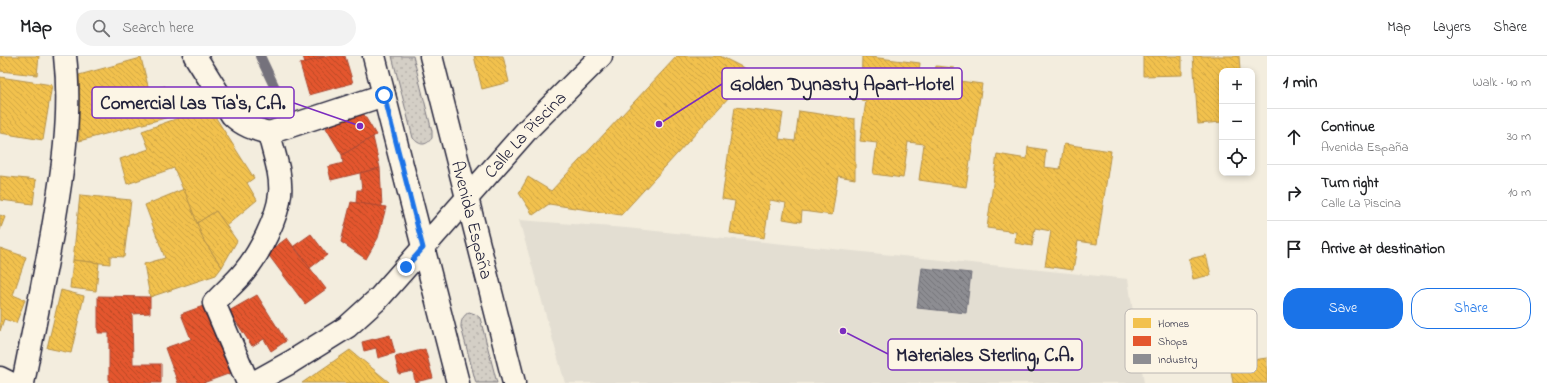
<!DOCTYPE html>
<meta charset="utf-8">
<style>
body{margin:0;font-family:"Indie Flower",sans-serif;background:#f2f2f2;color:#202124}
.controls{position:absolute;right:12px;top:12px;display:grid;overflow:hidden;border-radius:8px;box-shadow:0 2px 6px #0003}
.controls button{width:36px;height:36px;display:grid;place-items:center;padding:0;border:0;border-bottom:1px solid #e0e0e0;background:#fff;color:#202124;font:20px sans-serif}
.stop{position:absolute;width:12px;height:12px;margin:-9px;border:3px solid #1a73e8;border-radius:50%;background:#fff}
.stop.end{background:#1a73e8;border-color:#fff;box-shadow:0 1px 4px #0008}
.list{margin:0;padding:0;list-style:none}
h2{display:flex;justify-content:space-between;align-items:center;height:52px;margin:0;padding:0 16px;font-size:17px}
h2 small{font-size:13px;font-weight:400;color:#757577}
.list li{display:grid;grid-template-columns:26px 1fr auto;gap:12px;align-items:center;box-sizing:border-box;height:56px;padding:0 16px;border-top:1px solid #e0e0e0}
.list b{display:block;font-size:15px;white-space:nowrap}
.list p{margin:0;font-size:13px;white-space:nowrap;color:#757577}
.list em{font-size:13px;font-style:normal;color:#757577}
.actions{display:flex;gap:8px;padding:12px 16px}
.actions a{flex:1;padding:9px 0;border:1px solid #1a73e8;border-radius:16px;text-align:center;font-size:14px;color:#1a73e8}
.actions .main{background:#1a73e8;color:#fff}
.icon{flex:none;width:22px;height:22px;fill:none;stroke:currentColor;stroke-width:2;stroke-linecap:round;stroke-linejoin:round}
.map{position:relative;flex:none;width:1267px;height:327px;overflow:hidden}
header{display:flex;align-items:center;gap:24px;box-sizing:border-box;height:56px;padding:0 20px;background:#fff;border-bottom:1px solid #e0e0e0}
header strong{font-size:19px}
nav{display:flex;gap:22px;margin-inline-start:auto;font-size:14px}
.search{width:280px;height:36px;background:#f2f2f2;display:flex;align-items:center;gap:10px;box-sizing:border-box;padding:0 14px;border-radius:22px;color:#757577;font-size:15px}
main{display:flex}
aside{flex:1;background:#fff}
.map>svg:first-child{display:block}
.built{fill:#e3ded2}
.grass{fill:url(#grass-dots);stroke:#7b7880}
.homes{fill:url(#homes-back-hatch);stroke:#b49148}
.shops{fill:url(#shops-back-hatch);stroke:#aa4732}
.industry{fill:url(#industry-back-hatch);stroke:#6d6d78}
.lines{fill:none;stroke-linecap:round;stroke-linejoin:round}
.stream{stroke:#75727b;stroke-width:10}
.minor-casing{stroke:#22223b;stroke-width:25}
.secondary-casing{stroke:#22223b;stroke-width:25}
.minor{stroke:#fcf5e5;stroke-width:22}
.secondary{stroke:#fcf5e5;stroke-width:22}
.route{stroke:#1a73e8;stroke-width:5}
.labels{text-anchor:middle;stroke-width:4;stroke-linejoin:round;paint-order:stroke}
.street-label{font-size:18px;fill:#22223b;stroke:#fcf5e5}
.key{fill:#fcf5e5;stroke:#bbb6b2;stroke-width:1}
.key-label{font-size:11px;fill:#22223b}
.leader{fill:none;stroke:#7b2cbf;stroke-width:1.5}
.callout-dot{fill:#7b2cbf;stroke:#fcf5e5;stroke-width:1.5}
.callout{fill:#fcf5e5;stroke:#7b2cbf;stroke-width:1.5}
.callout-label{font-size:19px;text-anchor:middle;font-weight:bold;fill:#22223b}
</style>
<header>
<strong>Map</strong>
<div class="search"><svg class="icon" aria-label="search" viewBox="0 0 24 24"><circle cx="10" cy="10" r="6"/><path d="M15 15l6 6"/></svg>Search here</div>
<nav><a>Map</a><a>Layers</a><a>Share</a></nav>
</header>
<main>
<div class="map">
<svg width="1267" height="327" viewBox="0 0 1267 327">
<defs>
<pattern id="grass-dots" width="8" height="8" patternUnits="userSpaceOnUse"><rect width="8" height="8" fill="#d4cfc6"/><path d="M2 2h.1M6 6h.1" fill="none" stroke="#b6b1ab" stroke-width="1.8" stroke-linecap="round"/></pattern>
<pattern id="homes-back-hatch" width="6" height="6" patternUnits="userSpaceOnUse"><rect width="6" height="6" fill="#f2c14e"/><path d="M-1 5l2 2M0 0l6 6M5-1l2 2" fill="none" stroke="#cfa645"/></pattern>
<pattern id="shops-back-hatch" width="6" height="6" patternUnits="userSpaceOnUse"><rect width="6" height="6" fill="#e4572e"/><path d="M-1 5l2 2M0 0l6 6M5-1l2 2" fill="none" stroke="#b84828"/></pattern>
<pattern id="industry-back-hatch" width="6" height="6" patternUnits="userSpaceOnUse"><rect width="6" height="6" fill="#8d8d92"/><path d="M-1 5l2 2M0 0l6 6M5-1l2 2" fill="none" stroke="#737378"/></pattern>
</defs>
<rect width="100%" height="100%" fill="#f3edde"/>
<filter id="ink" filterUnits="userSpaceOnUse"><feTurbulence type="fractalNoise" baseFrequency=".025" numOctaves="2"/><feDisplacementMap in="SourceGraphic" scale="8" xChannelSelector="R" yChannelSelector="G"/><feConvolveMatrix kernelMatrix="1 2 1 2 8 2 1 2 1" color-interpolation-filters="sRGB"/></filter>
<g filter="url(#ink)">
<path class="built" d="M519,164L626,172L1128,223L1144,327H565Z"/>
<g class="grass">
<path d="M392,0H413L432,75V82C426,90 420,90 413,82Z"/>
<path d="M469,256L475,258L480,262L497,327H476L461,271C461,264 463,260 469,256Z"/>
</g>
<g class="homes">
<path d="M0,0H39L37,19L0,15Z"/>
<path d="M474,0H503L509,26L482,33Z"/>
<path d="M677,0H720L752,16L621,159L549,148L533,159L519,137L528,121L551,135Z"/>
<path d="M862,0L920,7L918,25L934,27L936,10L954,12L952,24L982,28L966,131L919,124L924,88L908,86L903,122L873,118L877,87L860,85L866,45L861,44Z"/>
<path d="M1143,0H1182V19L1143,20Z"/>
<path d="M1193,0H1239L1240,15H1222V66L1198,68Z"/>
<path d="M141,2L149,34L165,30L173,60L79,85V19Z"/>
<path d="M0,21L52,29L43,84L0,77Z"/>
<path d="M209,51L254,122L247,127L257,144L226,170L216,155L197,167L174,112L127,128L120,103L149,93L142,75Z"/>
<path d="M735,51L783,57L779,83L795,85L799,55L855,63V123L838,120L832,159L802,155L801,166L783,163L786,147L770,144L764,182L730,177L735,145L722,143Z"/>
<path d="M1064,88L1111,95L1097,188L1078,185L1073,214L1045,210L1051,175L1035,172L1032,190L1015,187L1016,176L987,172L997,98L1027,103L1028,91L1046,94L1044,111L1060,113Z"/>
<path d="M0,120L36,124L33,148L0,144Z"/>
<path d="M184,133L204,185L222,211L216,219L150,241L144,208L165,202L145,149Z"/>
<path d="M80,139L131,144L124,201L110,200V208L73,204Z"/>
<path d="M216,155L237,185L222,211L204,185L197,167Z"/>
<path d="M0,159L5,161L0,174Z"/>
<path d="M0,192L26,201L13,239L25,244L16,267L4,263L0,275Z"/>
<path d="M1206,199L1211,219L1193,223L1189,203Z"/>
<path d="M73,204L99,207L96,235L70,232Z"/>
<path d="M61,234L84,240L71,297L47,292Z"/>
<path d="M350,294L389,326L388,327H302Z"/>
<path d="M1267,302V327H1233L1230,307Z"/>
</g>
<g class="shops">
<path d="M303,0H327L305,7Z"/>
<path d="M327,0H345L353,27L309,39L300,8Z"/>
<path d="M360,52L376,79L342,99L326,72Z"/>
<path d="M373,81L380,112L331,124L328,111L343,107L342,99Z"/>
<path d="M380,112L382,151L356,147L357,134H362L360,117Z"/>
<path d="M351,146L386,151L378,182L366,203L341,186Z"/>
<path d="M311,178L327,199L310,212L294,190Z"/>
<path d="M287,182L326,233L305,248L267,197Z"/>
<path d="M257,239L286,285L271,295L264,283L252,290L229,255Z"/>
<path d="M98,240L150,241V257L132,258L133,308H161V327H109V277H98Z"/>
<path d="M206,249L231,317L203,327H178L165,292L191,283L181,258Z"/>
<path d="M390,279L395,297L378,302L376,292L364,295L362,286Z"/>
<path d="M425,293L433,322L415,326L413,315L399,318L395,301Z"/>
</g>
<path class="industry" d="M922,212L971,217L966,257L917,252Z"/>
<g class="lines">
<path class="stream" d="M260,0L276,34"/>
<g class="minor-casing">
<g id="minor">
<path d="M195,0L232,59C243,70 254,73 269,77"/>
<path d="M0,322L10,327"/>
<path d="M23,327C33,277 43,228 52,178C62,120 72,59 65,0"/>
<path d="M248,327L214,247C224,236 235,227 244,216C259,198 278,161 280,138C282,118 273,96 269,77L384,39"/>
<path id="s1" d="M253,327L291,306L347,271L379,242L527,74L601,0"/>
</g>
</g>
<g class="secondary-casing">
<g id="secondary">
<path d="M374,0L458,327"/>
<path id="s2" d="M431,0L514,327"/>
</g>
</g>
<use href="#minor" class="minor"/>
<use href="#secondary" class="secondary"/>
</g>
</g>
<g class="lines" filter="url(#ink)">
<path class="route" d="M384,39L423,192L406,211"/>
</g>
<g class="labels">
<g class="street-label">
<text dy="6" stroke="none"><textPath href="#s1" startOffset="372">Calle La Piscina</textPath></text>
<text dy="6" stroke="none"><textPath href="#s2" startOffset="169">Avenida España</textPath></text>
</g>
</g>
<rect x="1125" y="253" width="132" height="64" rx="6" class="key"/>
<rect x="1133" y="262" width="18" height="10" fill="#f2c14e"/>
<rect x="1133" y="280" width="18" height="10" fill="#e4572e"/>
<rect x="1133" y="298" width="18" height="10" fill="#8d8d92"/>
<g class="key-label">
<text x="1158" y="271">Homes</text>
<text x="1158" y="289">Shops</text>
<text x="1158" y="307">Industry</text>
</g>
<path class="leader" d="M659 68L722 28M360 70L294 47M843 275L888 298"/>
<g class="callout-dot">
<circle cx="659" cy="68" r="4"/>
<circle cx="360" cy="70" r="4"/>
<circle cx="843" cy="275" r="4"/>
</g>
<g class="callout">
<rect x="722" y="12" width="240" height="31" rx="4"/>
<rect x="92" y="31" width="202" height="31" rx="4"/>
<rect x="888" y="283" width="194" height="31" rx="4"/>
</g>
<g class="callout-label">
<text x="842" y="34">Golden Dynasty Apart-Hotel</text>
<text x="193" y="53">Comercial Las Tía's, C.A.</text>
<text x="985" y="305">Materiales Sterling, C.A.</text>
</g>
</svg>
<div class="controls">
<button>+</button>
<button>−</button>
<button><svg class="icon" aria-label="locate" viewBox="0 0 24 24"><circle cx="12" cy="12" r="6"/><path d="M12 2v4M12 18v4M2 12h4M18 12h4"/></svg></button>
</div>
<div class="stop" style="left:384px;top:39px"></div>
<div class="stop end" style="left:406px;top:211px"></div>
</div>
<aside>
<h2>1 min<small>Walk · 40 m</small></h2>
<ul class="list">
<li><svg class="icon" aria-label="ahead" viewBox="0 0 24 24"><path d="M12 20V5M6 11l6-6 6 6"/></svg><div><b>Continue</b><p>Avenida España</p></div><em>30 m</em></li>
<li><svg class="icon" aria-label="right" viewBox="0 0 24 24"><path d="M7 20v-9h11M14 6l5 5-5 5"/></svg><div><b>Turn right</b><p>Calle La Piscina</p></div><em>10 m</em></li>
<li><svg class="icon" aria-label="arrive" viewBox="0 0 24 24"><path d="M6 21V4h12l-3 4 3 4H6"/></svg><div><b>Arrive at destination</b></div></li>
</ul>
<div class="actions"><a class="main">Save</a><a>Share</a></div>
</aside>
</main>
